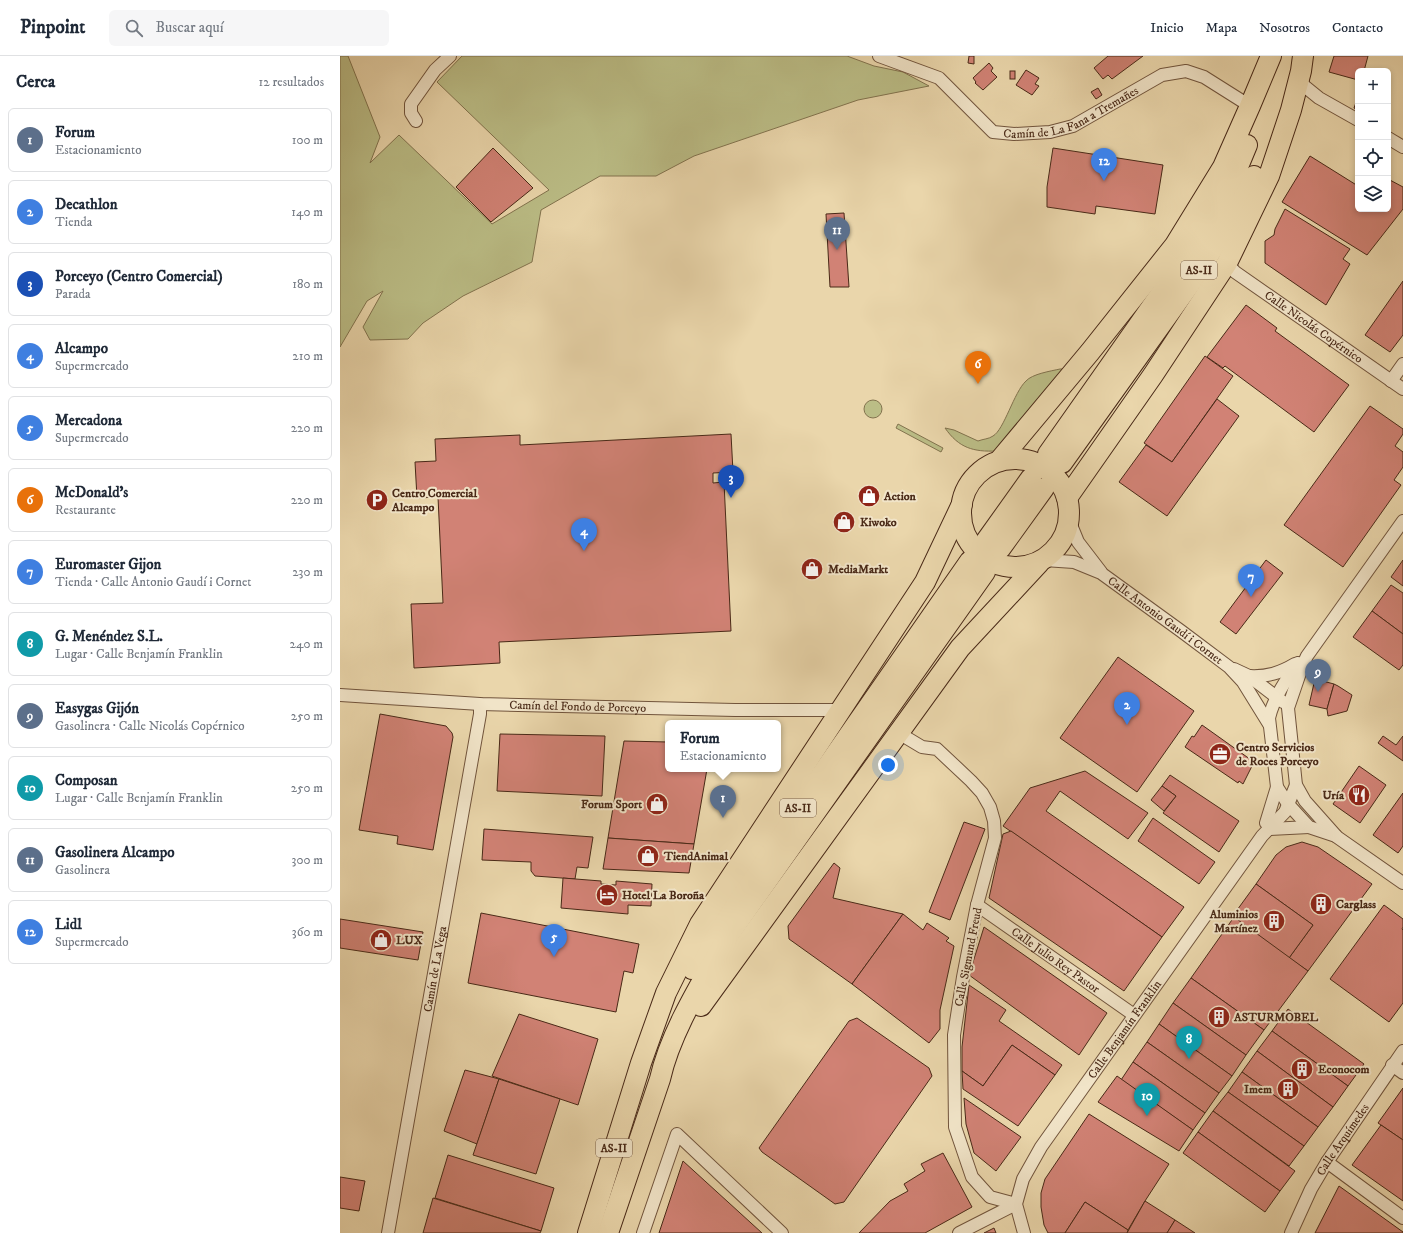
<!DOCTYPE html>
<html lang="es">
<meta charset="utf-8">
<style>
body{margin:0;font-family:"IM FELL DW Pica",serif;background:#f6f6f7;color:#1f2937}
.controls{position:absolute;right:12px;top:12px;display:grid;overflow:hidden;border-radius:6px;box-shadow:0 2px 6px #0003}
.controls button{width:36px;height:36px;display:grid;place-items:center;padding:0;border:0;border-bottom:1px solid #e0e1e3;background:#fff;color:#1f2937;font:20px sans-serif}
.you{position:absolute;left:548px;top:709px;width:14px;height:14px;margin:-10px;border:3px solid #fff;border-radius:50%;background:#1a73e8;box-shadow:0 0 0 6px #1a73e833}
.badge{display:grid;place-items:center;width:26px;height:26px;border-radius:50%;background:#8f2418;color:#fff;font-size:13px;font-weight:700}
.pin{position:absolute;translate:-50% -33px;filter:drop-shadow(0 1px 2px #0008)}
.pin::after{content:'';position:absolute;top:21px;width:14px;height:12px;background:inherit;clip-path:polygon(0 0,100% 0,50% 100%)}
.popup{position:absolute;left:325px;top:664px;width:116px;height:52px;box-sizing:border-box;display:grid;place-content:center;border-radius:6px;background:#fff;filter:drop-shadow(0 1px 3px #0005);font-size:13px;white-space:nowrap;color:#747a83}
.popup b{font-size:15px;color:#1f2937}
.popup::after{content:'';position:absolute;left:50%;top:100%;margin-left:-8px;border:8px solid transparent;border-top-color:#fff}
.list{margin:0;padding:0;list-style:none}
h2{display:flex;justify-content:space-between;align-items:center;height:52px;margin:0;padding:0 16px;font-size:17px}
h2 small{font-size:13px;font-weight:400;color:#747a83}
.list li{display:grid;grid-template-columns:26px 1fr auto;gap:12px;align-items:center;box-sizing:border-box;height:64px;margin:0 8px 8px;padding:0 8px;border:1px solid #e0e1e3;border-radius:6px}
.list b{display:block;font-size:15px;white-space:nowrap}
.list p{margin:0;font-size:13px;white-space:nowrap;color:#747a83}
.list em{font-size:13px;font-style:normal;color:#747a83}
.icon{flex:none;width:22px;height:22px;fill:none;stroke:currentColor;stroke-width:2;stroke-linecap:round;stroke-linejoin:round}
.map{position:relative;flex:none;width:1063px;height:1177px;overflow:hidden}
header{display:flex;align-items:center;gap:24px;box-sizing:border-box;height:56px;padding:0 20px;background:#fff;border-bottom:1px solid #e0e1e3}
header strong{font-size:19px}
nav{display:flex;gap:22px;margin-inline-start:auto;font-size:14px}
.search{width:280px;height:36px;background:#f6f6f7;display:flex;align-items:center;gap:10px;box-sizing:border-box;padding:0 14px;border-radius:6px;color:#747a83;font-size:15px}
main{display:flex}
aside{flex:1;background:#fff}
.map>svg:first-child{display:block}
.green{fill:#bbbd86;stroke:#82734e}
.building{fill:#d18275;stroke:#492917}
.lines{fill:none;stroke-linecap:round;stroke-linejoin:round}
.trunk-tunnel{stroke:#cab38d;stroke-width:20;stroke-dasharray:20 10;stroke-linecap:butt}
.minor-casing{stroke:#71543c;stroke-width:14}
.trunk-casing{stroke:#492917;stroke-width:22}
.minor{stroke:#f1e4c8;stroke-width:12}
.trunk{stroke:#ead6ab;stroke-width:20}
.labels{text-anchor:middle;stroke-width:4;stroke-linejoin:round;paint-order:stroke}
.shield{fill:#f1e4c8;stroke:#7b614c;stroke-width:1}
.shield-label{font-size:11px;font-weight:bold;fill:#492917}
.street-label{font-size:12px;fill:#492917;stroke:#f1e4c8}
.poi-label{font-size:12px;font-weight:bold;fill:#492917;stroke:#f1e4c8;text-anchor:start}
</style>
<header>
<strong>Pinpoint</strong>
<div class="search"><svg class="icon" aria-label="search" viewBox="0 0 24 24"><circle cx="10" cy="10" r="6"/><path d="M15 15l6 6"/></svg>Buscar aquí</div>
<nav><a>Inicio</a><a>Mapa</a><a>Nosotros</a><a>Contacto</a></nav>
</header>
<main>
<aside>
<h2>Cerca<small>12 resultados</small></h2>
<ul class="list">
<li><span class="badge" style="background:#5c6f8a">1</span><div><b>Forum</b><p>Estacionamiento</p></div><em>100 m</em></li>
<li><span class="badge" style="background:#3f7fe0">2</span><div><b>Decathlon</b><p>Tienda</p></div><em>140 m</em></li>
<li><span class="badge" style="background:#1a4fb4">3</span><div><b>Porceyo (Centro Comercial)</b><p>Parada</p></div><em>180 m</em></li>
<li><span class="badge" style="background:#3f7fe0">4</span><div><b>Alcampo</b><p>Supermercado</p></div><em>210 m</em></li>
<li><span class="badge" style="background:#3f7fe0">5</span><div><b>Mercadona</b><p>Supermercado</p></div><em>220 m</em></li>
<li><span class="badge" style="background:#e8710a">6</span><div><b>McDonald's</b><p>Restaurante</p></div><em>220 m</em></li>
<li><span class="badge" style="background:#3f7fe0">7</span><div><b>Euromaster Gijon</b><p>Tienda · Calle Antonio Gaudí i Cornet</p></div><em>230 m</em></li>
<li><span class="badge" style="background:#0f9aa8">8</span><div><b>G. Menéndez S.L.</b><p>Lugar · Calle Benjamín Franklin</p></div><em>240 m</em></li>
<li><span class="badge" style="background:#5c6f8a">9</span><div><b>Easygas Gijón</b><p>Gasolinera · Calle Nicolás Copérnico</p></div><em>250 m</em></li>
<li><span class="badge" style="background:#0f9aa8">10</span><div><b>Composan</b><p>Lugar · Calle Benjamín Franklin</p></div><em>250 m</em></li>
<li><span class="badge" style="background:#5c6f8a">11</span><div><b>Gasolinera Alcampo</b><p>Gasolinera</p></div><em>300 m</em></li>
<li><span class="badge" style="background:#3f7fe0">12</span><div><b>Lidl</b><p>Supermercado</p></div><em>360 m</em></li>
</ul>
</aside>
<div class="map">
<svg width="1063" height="1177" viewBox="0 0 1063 1177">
<rect width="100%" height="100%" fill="#ead6ab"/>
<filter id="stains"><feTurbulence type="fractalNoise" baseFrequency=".005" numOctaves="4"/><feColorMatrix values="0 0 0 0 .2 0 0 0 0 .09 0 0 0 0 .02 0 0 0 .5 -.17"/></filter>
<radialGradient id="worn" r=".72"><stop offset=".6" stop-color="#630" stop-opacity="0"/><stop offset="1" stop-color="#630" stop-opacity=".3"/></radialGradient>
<g class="green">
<path d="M0,0H8L40,81L30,107L59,79L152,168L209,134L97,26L122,0H507L534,10L563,16L589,30L518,44L354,100L316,120H260L201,154L192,206L123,240L83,267L68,283L30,284L23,271L43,235L27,245L0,291Z"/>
<path d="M720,313H727L657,395C633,396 619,392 605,372L614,374L638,385C643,383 649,383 653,380C664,374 674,336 686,325C692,318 711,315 720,313Z"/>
<circle cx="533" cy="353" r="9"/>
<path d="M558,368L603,392L601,396L556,372Z"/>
</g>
<g class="building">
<path d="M629,0H634V8L628,7Z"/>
<path d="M768,0H803L772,23L768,19L763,23L754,12Z"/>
<path d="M994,0H1028L1024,15H1018V24L989,16Z"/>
<path d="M649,7L653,12L651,15L657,21L643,34L635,27L636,26L633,22Z"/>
<path d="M686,14L699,22L695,28L699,30L692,39L676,29Z"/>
<rect x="670" y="15" width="5" height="8"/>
<path d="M758,32L762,39L756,43L751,36Z"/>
<path d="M1018,41V54L1014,52Z"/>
<path d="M153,92L193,132L151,166L116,131Z"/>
<path d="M713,92L823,109L815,158L756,150L755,158L707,151V131Z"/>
<path d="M970,100L1018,130V153H1048V123L1063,131V153L1027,199L942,146Z"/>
<path d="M945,153L1010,193L1003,203L1010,208L986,249L925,207V185L934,179L935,173Z"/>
<path d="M504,157L509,231H490L486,158Z"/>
<path d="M1063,225V279L1050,296L1025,279Z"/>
<path d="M906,249L937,272L935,275L1009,329L974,376L885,310L883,312L867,301Z"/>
<path d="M865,300L893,320L832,406L804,387Z"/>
<path d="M877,343L899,360L827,460L779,426L806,389L832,406Z"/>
<path d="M1030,350L1063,373V378L1055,390L1063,396V411L1054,424L1061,429L1003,511L944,469Z"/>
<path d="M391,378L393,416L373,417V427L384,426L391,575L159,586L160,607L74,612L71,548L103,547L98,441L77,442L75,406L96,405L95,383L180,379V389Z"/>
<path d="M926,504L943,517L896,578L880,566Z"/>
<path d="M1063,504V530L1051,521Z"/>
<path d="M1051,529L1063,537V578L1032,555Z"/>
<path d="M1032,555L1063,578V609L1059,614L1013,581Z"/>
<path d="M778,601L854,655L797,736L720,682Z"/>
<path d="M975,623L994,628L987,653L969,649Z"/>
<path d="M994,628L998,630L1012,639L1007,655L988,660L987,653Z"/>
<path d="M40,658L106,670L112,677L113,681L93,794L57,788L58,780L19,774Z"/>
<path d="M862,669L914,706L903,728L899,725L898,727L845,691L852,680L854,681Z"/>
<path d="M160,678L265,680L262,740L157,735Z"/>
<path d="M1043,680L1056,689L1063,680V705L1038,687Z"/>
<path d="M284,685L328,686V713H367L354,788L268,782Z"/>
<path d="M1019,710L1046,729L1020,767L993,748Z"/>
<path d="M745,715L808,757L788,783L720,735L706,755L844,851L822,881L663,770L690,732Z"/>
<path d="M830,719L899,765L879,796L823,757L836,740L822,730Z"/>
<path d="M822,730L836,740L824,755L811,744Z"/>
<path d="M1063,737V790L1058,797L1033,779Z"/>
<path d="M813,762L875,806L859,828L798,785Z"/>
<path d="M624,766L645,773L610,864L589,856Z"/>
<path d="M144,773L253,781L248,812L237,811L235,823L195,820L191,815V806L142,804Z"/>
<path d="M671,775L822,881L784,935L649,842L663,778Z"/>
<path d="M268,782L354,788L349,817L263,813Z"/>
<path d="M962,786L978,791L1032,828L968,915L949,902L973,869L916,828L936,799L946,791Z"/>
<path d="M494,807L500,812L493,842L563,858L512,928L449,883L448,870Z"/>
<path d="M223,822L261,825V828L276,829V825L312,828L311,850L288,849V858L221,852Z"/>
<path d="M916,828L973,869L949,902L892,861Z"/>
<path d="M1044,849L1063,863V871L1062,873L1063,874V947L1049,966L990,923Z"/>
<path d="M141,857L299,888L293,917L284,915L276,956L128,927Z"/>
<path d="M563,858L583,874L587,867L609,882L606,885L614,890L600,954V973L589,987L512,928Z"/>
<path d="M894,861L968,915L924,974L851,922Z"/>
<path d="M0,863L83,876L78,904L0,892Z"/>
<path d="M644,871L767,957L739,999L629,919Z"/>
<path d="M851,922L924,974L906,999L833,947Z"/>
<path d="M629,929L666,954L659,965L722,1009L715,1019L672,989L643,1030L622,1015V991Z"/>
<path d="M833,947L906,999L892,1020L819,968Z"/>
<path d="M948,953L1024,1008L1008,1030L932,975Z"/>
<path d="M179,958L258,983L238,1049L152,1020Z"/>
<path d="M517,962L589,1012L592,1020L504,1146L495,1148L422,1096L419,1092L509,965Z"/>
<path d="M819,968L892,1020L879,1037L807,986Z"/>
<path d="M932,975L1008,1030L993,1051L917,995Z"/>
<path d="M807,986L879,1037L865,1057L793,1006Z"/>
<path d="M672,989L715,1019L678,1070L623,1033L622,1015L643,1030Z"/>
<path d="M917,995L993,1051L978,1071L902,1016Z"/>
<path d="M793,1006L865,1057L853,1074L781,1024Z"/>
<path d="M125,1014L159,1023L137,1088L104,1075Z"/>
<path d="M902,1016L978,1071L964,1090L888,1036Z"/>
<path d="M777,1020L853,1074L839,1095L758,1046Z"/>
<path d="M159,1023L220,1043L196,1118L133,1099Z"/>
<path d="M1063,1032V1084L1038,1067Z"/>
<path d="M888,1036L964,1090L949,1110L873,1055Z"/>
<path d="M624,1042L681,1081L656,1115L634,1097L626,1068Z"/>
<path d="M873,1055L955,1115L940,1135L858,1076Z"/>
<path d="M749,1058L829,1108L805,1145L788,1174L745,1146L725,1177H708L704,1169L701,1151V1137L705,1123Z"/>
<path d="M1041,1069L1063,1084V1145L1012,1109Z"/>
<path d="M858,1076L940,1135L925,1156L843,1097Z"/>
<path d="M603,1097L632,1151L585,1177H519L550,1145L568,1135L564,1128L585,1115L581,1108Z"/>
<path d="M108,1099L214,1132L201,1175L95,1142Z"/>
<path d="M343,1105L422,1177H319Z"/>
<path d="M0,1121L25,1125L19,1155L0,1152Z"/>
<path d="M999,1130L1063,1176V1177H975Z"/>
<path d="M93,1142L201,1175L200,1177H83Z"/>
<path d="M805,1145L835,1164L827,1177H787Z"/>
<path d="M745,1146L788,1174L787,1177H725Z"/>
<path d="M835,1164L855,1177H827Z"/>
<path d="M654,1172L656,1177H644Z"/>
</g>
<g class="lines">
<g class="trunk-tunnel">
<path d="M691,422L708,398"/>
<path d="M704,432L722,407"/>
<path d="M630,505L646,485"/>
<path d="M645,516L660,493"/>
</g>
<g class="minor-casing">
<g id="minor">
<path id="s1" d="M539,0L599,22L653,76L674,78L710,76L733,70L822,19L846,15L864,21L910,50"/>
<path d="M961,18L963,29L979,42L1018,64"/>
<path d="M76,65L71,57V48L95,14L110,0"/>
<path d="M1048,82L1063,91"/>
<path id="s2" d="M887,207L895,216L1063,333"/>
<path d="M1051,325L1063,308"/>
<path d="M729,464L738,486L761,516"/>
<path d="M1063,465L967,600L962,611L948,652L956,729L965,745L997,781L1063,827"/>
<path id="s3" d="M704,504L734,506L761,517L841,575L889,611L903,626L929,668"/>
<path d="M958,607C946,624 934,641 929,662L937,731L948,748L969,771L996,780"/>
<path d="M894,613L909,620L943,646"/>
<path d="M909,620C927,621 940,617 955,608"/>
<path id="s4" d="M0,639L140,648L395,654H500"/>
<path d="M559,675L567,682L582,691L597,693L631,725L642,737L650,751L654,765L655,782L637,849L623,921L614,979L615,1071L632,1121L650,1141L676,1148"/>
<path d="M926,767L937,731"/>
<path d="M929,773L969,771"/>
<path id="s5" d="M637,849L794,959"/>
<path d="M1052,1009L1063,1017"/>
<path d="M987,1106L1063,1162"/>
<path id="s6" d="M48,1177L140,658V648"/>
<path d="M303,1177L337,1078L442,1177"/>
<path d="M619,1177L676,1148"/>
<path id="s7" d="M684,1177L676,1148L683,1123L701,1091L922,780L945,756L956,729"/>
<path id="s8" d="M951,1177L971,1133L987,1106L1063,995"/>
</g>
</g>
<g class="trunk-casing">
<g id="trunk">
<path d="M708,398L846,202L895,118L907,89"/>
<circle cx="675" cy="457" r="54"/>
<path d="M659,405L750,296L835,189L883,111L910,50L931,0"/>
<path d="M722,407L860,214L910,130L914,120"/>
<path d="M727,442L813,319L887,207L929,120L951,54L961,15L963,0"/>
<path d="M646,485L691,422"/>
<path d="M660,493L704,432"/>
<path d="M352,913L374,873L630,505"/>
<path d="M361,950L620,592L699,507"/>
<path d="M248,1177L301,1007L326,937L360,868L585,526L622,448"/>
<path d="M268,1177L320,1023C331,974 364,923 388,880L645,516"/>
</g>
</g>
<use href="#minor" class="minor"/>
<use href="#trunk" class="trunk"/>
</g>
<defs>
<g id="shop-disc" transform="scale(1.15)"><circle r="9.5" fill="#8f2418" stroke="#f1e4c8"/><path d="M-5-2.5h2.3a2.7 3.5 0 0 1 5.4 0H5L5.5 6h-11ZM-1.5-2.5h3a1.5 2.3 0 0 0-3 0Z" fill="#fff"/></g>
<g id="parking-disc" transform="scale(1.15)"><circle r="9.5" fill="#8f2418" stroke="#f1e4c8"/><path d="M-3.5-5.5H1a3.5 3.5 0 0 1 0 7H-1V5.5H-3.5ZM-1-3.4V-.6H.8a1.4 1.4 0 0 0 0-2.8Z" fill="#fff"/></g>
<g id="office-disc" transform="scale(1.15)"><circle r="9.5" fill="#8f2418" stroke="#f1e4c8"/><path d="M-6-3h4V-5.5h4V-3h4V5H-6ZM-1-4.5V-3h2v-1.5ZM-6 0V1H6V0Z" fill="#fff"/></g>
<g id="restaurant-disc" transform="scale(1.15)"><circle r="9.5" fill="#8f2418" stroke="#f1e4c8"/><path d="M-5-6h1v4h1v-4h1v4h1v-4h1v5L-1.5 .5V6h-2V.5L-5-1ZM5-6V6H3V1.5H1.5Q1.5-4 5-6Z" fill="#fff"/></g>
<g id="hotel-disc" transform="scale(1.15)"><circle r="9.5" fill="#8f2418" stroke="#f1e4c8"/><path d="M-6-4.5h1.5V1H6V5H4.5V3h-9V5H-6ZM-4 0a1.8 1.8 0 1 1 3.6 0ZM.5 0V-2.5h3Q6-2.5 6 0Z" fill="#fff"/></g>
<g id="building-disc" transform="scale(1.15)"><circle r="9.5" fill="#8f2418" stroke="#f1e4c8"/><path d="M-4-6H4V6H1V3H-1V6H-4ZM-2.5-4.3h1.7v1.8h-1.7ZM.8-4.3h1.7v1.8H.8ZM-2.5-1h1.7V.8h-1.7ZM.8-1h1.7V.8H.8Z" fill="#fff"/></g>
</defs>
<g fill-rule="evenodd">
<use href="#shop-disc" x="529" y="440"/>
<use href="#parking-disc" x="37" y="444"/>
<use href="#shop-disc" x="504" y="466"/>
<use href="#shop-disc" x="472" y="513"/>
<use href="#office-disc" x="880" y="698"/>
<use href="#restaurant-disc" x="1019" y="739"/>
<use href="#shop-disc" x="317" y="748"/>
<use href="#shop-disc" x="308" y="800"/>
<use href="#hotel-disc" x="267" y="839"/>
<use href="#building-disc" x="981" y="848"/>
<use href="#building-disc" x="934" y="865"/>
<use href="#shop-disc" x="41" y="884"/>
<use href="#building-disc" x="879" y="961"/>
<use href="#building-disc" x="962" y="1013"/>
<use href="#building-disc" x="948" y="1033"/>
</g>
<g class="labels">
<g class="shield">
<rect x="841" y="205" width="36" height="18" rx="3"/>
<rect x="440" y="743" width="36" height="18" rx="3"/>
<rect x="256" y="1083" width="36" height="18" rx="3"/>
</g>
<g class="shield-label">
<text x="859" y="218">AS-II</text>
<text x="458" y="756">AS-II</text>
<text x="274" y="1096">AS-II</text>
</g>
<g class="street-label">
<text dy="4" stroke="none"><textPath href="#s1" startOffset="223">Camín de La Fana a Tremañes</textPath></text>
<text dy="4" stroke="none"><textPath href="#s2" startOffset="108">Calle Nicolás Copérnico</textPath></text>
<text dy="4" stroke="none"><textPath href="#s3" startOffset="139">Calle Antonio Gaudí i Cornet</textPath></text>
<text dy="4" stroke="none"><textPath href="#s4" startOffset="238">Camín del Fondo de Porceyo</textPath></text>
<text transform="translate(628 901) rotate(-79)" y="4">Calle Sigmund Freud</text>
<text dy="4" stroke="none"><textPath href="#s5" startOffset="96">Calle Julio Rey Pastor</textPath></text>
<text dy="4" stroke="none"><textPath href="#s6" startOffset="268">Camín de La Vega</textPath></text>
<text dy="4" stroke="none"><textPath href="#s7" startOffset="237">Calle Benjamín Franklin</textPath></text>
<text dy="4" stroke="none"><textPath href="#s8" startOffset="107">Calle Arquímedes</textPath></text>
</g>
<g class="poi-label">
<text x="52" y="441">Centro Comercial<tspan x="52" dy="14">Alcampo</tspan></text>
<text x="544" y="444">Action</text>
<text x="520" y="470">Kiwoko</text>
<text x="488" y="517">MediaMarkt</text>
<text x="896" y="695">Centro Servicios<tspan x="896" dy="14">de Roces Porceyo</tspan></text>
<text x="1004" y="743" text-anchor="end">Uría</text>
<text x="302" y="752" text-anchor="end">Forum Sport</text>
<text x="324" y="804">TiendAnimal</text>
<text x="282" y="843">Hotel La Boroña</text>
<text x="996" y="852">Carglass</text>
<text x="918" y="862" text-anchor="end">Aluminios<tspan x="918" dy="14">Martínez</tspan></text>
<text x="56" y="888">LUX</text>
<text x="894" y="965">ASTURMOBEL</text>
<text x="978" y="1017">Econocom</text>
<text x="932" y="1037" text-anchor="end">Imem</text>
</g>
</g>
<rect width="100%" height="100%" filter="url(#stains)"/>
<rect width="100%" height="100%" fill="url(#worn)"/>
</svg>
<div class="controls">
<button>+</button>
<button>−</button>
<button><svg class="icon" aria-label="locate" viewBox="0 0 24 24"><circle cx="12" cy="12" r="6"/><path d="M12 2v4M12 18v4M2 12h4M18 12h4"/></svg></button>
<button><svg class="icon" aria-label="layers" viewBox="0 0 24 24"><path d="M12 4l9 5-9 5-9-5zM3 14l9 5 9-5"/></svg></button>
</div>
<div class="you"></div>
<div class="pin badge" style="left:383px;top:762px;background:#5c6f8a">1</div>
<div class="popup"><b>Forum</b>Estacionamiento</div>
<div class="pin badge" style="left:787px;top:669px;background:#3f7fe0">2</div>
<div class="pin badge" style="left:391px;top:442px;background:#1a4fb4">3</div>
<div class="pin badge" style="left:244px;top:495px;background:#3f7fe0">4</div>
<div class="pin badge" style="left:214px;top:901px;background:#3f7fe0">5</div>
<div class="pin badge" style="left:638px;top:328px;background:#e8710a">6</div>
<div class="pin badge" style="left:911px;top:541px;background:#3f7fe0">7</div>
<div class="pin badge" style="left:849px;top:1003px;background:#0f9aa8">8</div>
<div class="pin badge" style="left:978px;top:636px;background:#5c6f8a">9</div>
<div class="pin badge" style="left:807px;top:1060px;background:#0f9aa8">10</div>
<div class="pin badge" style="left:497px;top:194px;background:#5c6f8a">11</div>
<div class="pin badge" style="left:764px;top:125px;background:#3f7fe0">12</div>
</div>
</main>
